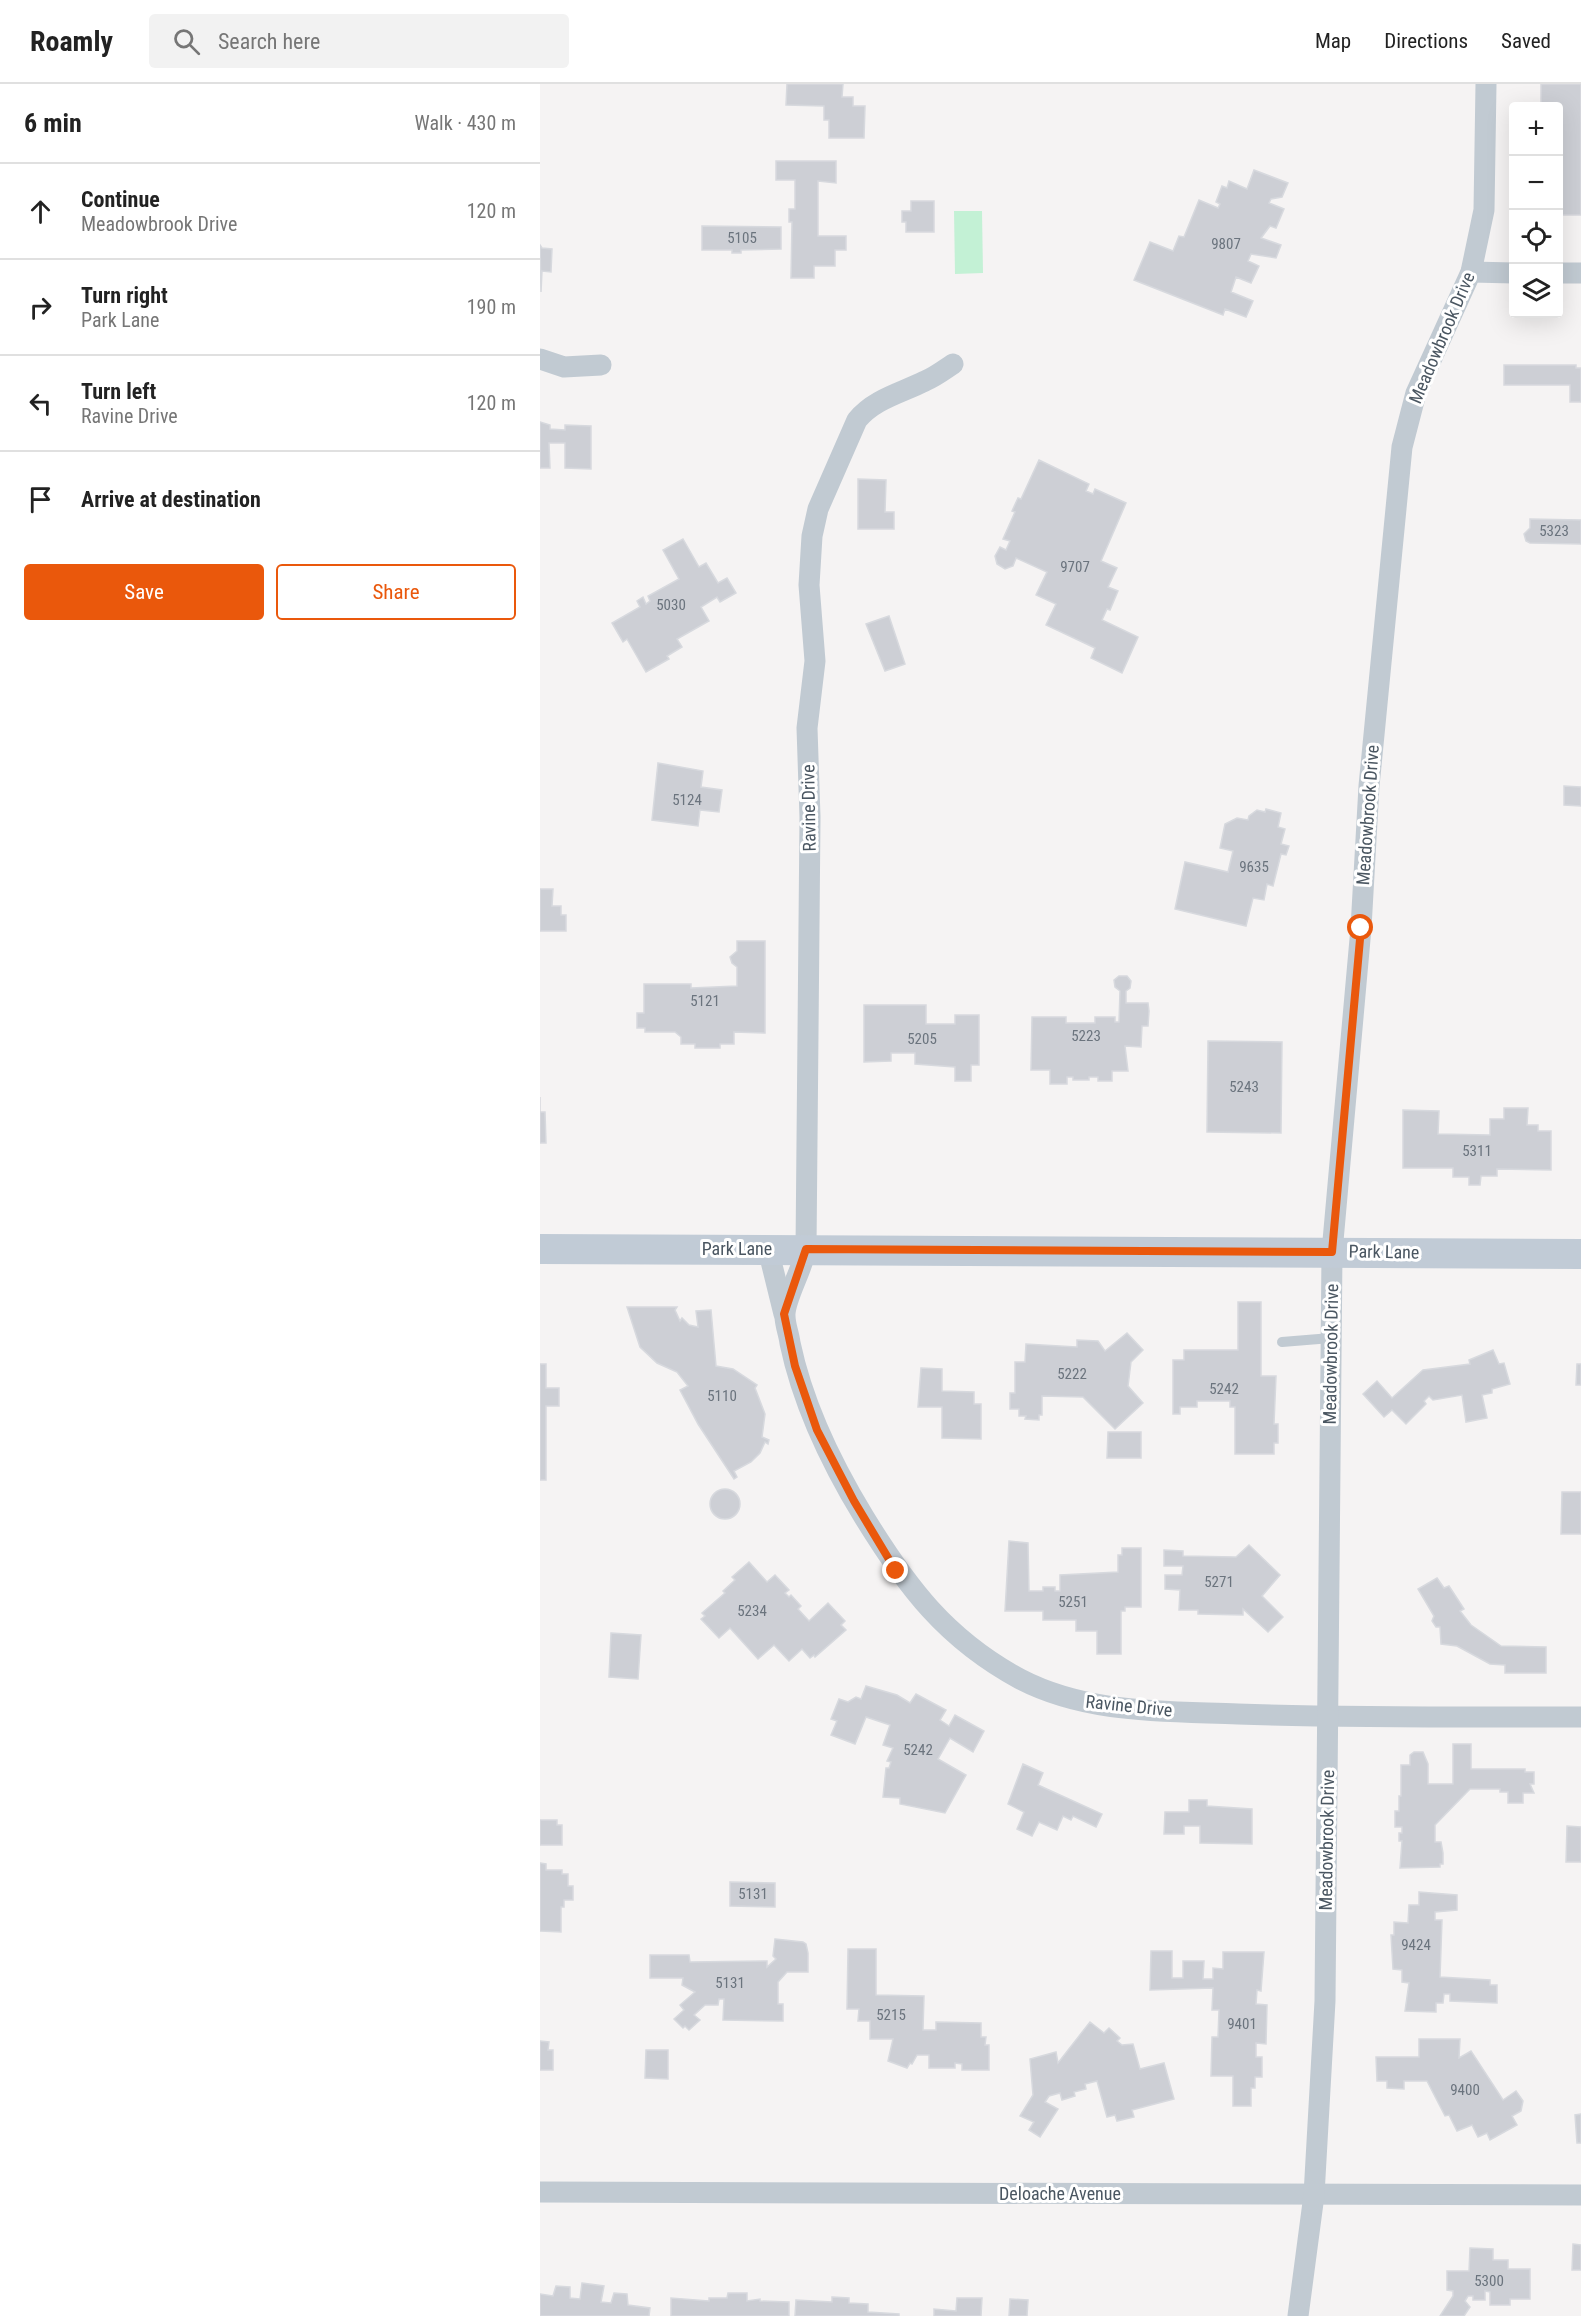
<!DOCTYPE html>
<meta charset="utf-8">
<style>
body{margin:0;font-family:"Roboto Condensed",sans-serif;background:#f2f2f2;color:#222}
.controls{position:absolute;right:18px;top:18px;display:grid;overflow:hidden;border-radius:6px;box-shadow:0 6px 24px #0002}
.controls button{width:54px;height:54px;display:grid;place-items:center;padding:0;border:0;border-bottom:2px solid #e0e0e0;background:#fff;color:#222;font:30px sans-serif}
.stop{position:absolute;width:18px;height:18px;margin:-14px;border:4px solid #ea580c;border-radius:50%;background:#fff}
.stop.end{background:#ea580c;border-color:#fff;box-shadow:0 2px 6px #0008}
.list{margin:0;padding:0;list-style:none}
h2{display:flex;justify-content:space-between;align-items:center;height:78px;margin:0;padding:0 24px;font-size:26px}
h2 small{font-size:20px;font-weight:400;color:#767676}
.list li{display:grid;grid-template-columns:39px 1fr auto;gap:18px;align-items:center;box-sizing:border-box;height:96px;padding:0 24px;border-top:2px solid #e0e0e0}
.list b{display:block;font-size:22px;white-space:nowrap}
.list p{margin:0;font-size:20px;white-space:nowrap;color:#767676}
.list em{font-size:20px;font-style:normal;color:#767676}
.actions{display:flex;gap:12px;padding:18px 24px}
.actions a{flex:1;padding:14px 0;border:2px solid #ea580c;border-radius:6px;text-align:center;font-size:21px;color:#ea580c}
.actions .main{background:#ea580c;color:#fff}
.icon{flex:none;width:33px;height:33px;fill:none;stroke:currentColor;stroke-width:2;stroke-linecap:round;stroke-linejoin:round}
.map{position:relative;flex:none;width:1041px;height:2232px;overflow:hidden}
header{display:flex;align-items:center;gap:36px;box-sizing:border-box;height:84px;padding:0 30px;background:#fff;border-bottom:2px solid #e0e0e0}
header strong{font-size:28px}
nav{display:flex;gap:33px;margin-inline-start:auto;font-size:21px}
.search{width:420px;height:54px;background:#f2f2f2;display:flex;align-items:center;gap:15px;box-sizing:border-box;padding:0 21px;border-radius:6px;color:#767676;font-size:22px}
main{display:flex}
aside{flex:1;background:#fff}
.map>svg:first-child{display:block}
.green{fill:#c3f1d5}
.building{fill:#cdcfd5;stroke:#d7d9de;stroke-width:1.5}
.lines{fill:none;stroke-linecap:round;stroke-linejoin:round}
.lane{stroke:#c1cad2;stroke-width:10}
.street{stroke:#c1cad2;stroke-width:21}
.secondary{stroke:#c1cbd6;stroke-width:30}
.route{stroke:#ea580c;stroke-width:8}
.labels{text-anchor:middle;stroke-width:6;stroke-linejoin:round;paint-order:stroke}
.number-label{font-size:15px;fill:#6b747e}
.street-label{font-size:18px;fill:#4a5661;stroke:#fff}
</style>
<header>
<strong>Roamly</strong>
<div class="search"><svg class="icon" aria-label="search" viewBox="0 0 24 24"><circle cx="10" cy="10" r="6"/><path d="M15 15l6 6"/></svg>Search here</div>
<nav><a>Map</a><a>Directions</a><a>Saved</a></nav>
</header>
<main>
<aside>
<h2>6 min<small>Walk · 430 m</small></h2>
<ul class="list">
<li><svg class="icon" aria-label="ahead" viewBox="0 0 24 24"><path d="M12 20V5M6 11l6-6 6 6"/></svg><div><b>Continue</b><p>Meadowbrook Drive</p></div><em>120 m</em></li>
<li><svg class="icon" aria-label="right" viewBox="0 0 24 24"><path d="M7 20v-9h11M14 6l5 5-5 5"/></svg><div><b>Turn right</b><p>Park Lane</p></div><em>190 m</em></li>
<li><svg class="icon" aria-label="left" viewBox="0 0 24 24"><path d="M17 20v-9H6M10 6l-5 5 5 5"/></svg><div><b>Turn left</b><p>Ravine Drive</p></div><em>120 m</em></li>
<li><svg class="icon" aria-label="arrive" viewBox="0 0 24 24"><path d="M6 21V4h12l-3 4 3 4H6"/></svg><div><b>Arrive at destination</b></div></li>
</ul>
<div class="actions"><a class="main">Save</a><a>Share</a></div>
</aside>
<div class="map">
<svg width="1041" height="2232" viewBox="0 0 1041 2232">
<rect width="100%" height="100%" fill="#f5f3f3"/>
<path class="green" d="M414,127H442L443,189L415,190Z"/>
<g class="building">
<path d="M247,0H303L302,13H313V22H325L324,54H289V36H284V22L246,21Z"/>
<path d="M1001,0H1041V131H1018V22H1001Z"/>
<path d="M236,77H296V99L278,97V152H306V166H295V182H274V194H251L252,138H249V125H255V96H236Z"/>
<path d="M714,86L748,99L742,113L731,115L729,119L744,125L736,144L730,142L721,154L741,161L736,174L711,170L708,177L719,182L711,199L696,193L691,208L713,217L706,233L685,225L683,231L594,196L610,158L633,167L639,152L644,153L659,116L678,124L680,120L676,118L682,102L687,104L689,97L707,105Z"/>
<path d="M371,117H394V148H366V138H362V127H371Z"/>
<path d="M162,142L241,143V165L201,166V169H192V166H162Z"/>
<path d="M0,161L2,164L12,165L11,188L2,187L1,208Z"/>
<path d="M964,281H1036V284H1041V318H1030V301H964Z"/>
<path d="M0,338L10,341V345L25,346V341L51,342V385L25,384V359H9L10,384H0Z"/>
<path d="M499,376L549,400L546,407L553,410L555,405L586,419L561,477L577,484L568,503L578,507L570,526L567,525L562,536L598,553L582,589L551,574L555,564L506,541L516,520L496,511L507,488L476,474L473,482L465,485L457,480L455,472L460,463L466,466L470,457L463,455L475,428L472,427L478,414L481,415Z"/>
<path d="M318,395L346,396L345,428H354V445H318Z"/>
<path d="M990,435L1041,436V460L990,459L986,457L984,450L990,444Z"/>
<path d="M143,455L159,483L166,479L178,499L187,494L196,509L180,518L177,513L161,523L169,537L137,555L142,563L127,572L129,575L106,588L87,555L83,558L72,539L100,523L97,517L103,513L106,520L110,517L108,512L139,495L123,466Z"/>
<path d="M349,532L365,580L345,587L326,540Z"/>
<path d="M118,679L163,687L161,703L182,706L179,728L160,726L158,742L112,736Z"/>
<path d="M1024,702L1041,703V722L1024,721Z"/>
<path d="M726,725L741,729L738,743L745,745L741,760L749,762L746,771L741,770L733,802L727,800L724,816L713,814L706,842L635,825L645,778L688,788L693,767L680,764L685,740L697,734L708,736L709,732L717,726L725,728Z"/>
<path d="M0,805H13L12,822H21V831H26V847H0Z"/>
<path d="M197,857H225V949L194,948V960H180V964H155V960H141V953L135,948H105V944H97V929H104V900H151V904L197,902V883L192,879L190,873L197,867Z"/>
<path d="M579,892H587L591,897L590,904L586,907V919H608L609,927L608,942H602L601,963L585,962L588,987H572V997H558V993H549V996H533V993H527V1000H510V986H491L492,933H526V939H555V933H575V938H579L580,907L575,903L574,896Z"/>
<path d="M324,921H386V940H415V931H439V981H431V997H415V983L375,980V969H351V977L324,978Z"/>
<path d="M668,957L742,958L741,1049L667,1048Z"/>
<path d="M0,1013V1028H5L6,1059H0Z"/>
<path d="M964,1024H988L987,1041H998V1047H1011V1086L957,1085V1092H941L940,1101H929V1093H913V1084H863V1026L899,1027L898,1050L950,1051V1035H964Z"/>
<path d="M698,1218H721V1292H736L734,1340H738V1359H734V1370H695V1323H690V1317H657V1323H640V1330H633V1276H644V1266H698Z"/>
<path d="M87,1223H137L135,1226L140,1237L142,1234L149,1241L158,1243L156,1227L171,1226L176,1282L193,1285L217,1301L215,1304L225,1330L222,1353L229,1356L228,1360L225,1358L220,1369L211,1378L194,1387L197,1393L194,1395L158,1340L140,1306L148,1302L137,1288L117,1279L100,1263Z"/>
<path d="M587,1249L603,1266L591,1278L588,1302L603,1319L575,1345L543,1313L502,1312V1331H499V1336L485,1335L486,1332H479V1325H470V1309H475V1278H485L486,1260L537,1263V1256L558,1257L565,1267Z"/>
<path d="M953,1266L959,1280L964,1279L970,1300L952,1305V1309L942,1311L947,1334L926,1338L922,1311L893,1316L889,1312L884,1317L886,1320L866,1340L852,1326L844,1333L823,1310L837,1297L852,1314L883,1286L930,1280L929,1276Z"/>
<path d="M0,1280H6V1304H19V1322H6V1396H0Z"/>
<path d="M1037,1280H1041V1301H1036Z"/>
<path d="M381,1284L402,1285V1307L434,1308V1320H441V1355L402,1354V1323H378Z"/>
<path d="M568,1348H601V1374H567Z"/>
<circle cx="185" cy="1420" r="15"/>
<path d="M1022,1408H1041V1450H1021Z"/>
<path d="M469,1457L488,1459L489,1507H503V1503H515V1507H520V1491L578,1488V1471H582V1464H601V1523H585V1527H581V1570H557V1547H536V1536H503V1527H465Z"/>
<path d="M709,1461L740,1491L722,1512L743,1533L728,1548L703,1525V1531L658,1530V1526H639L640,1506L625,1505V1491H642L643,1482H624V1466L643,1467V1472L696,1473Z"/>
<path d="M209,1478L227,1498L235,1491L249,1506L245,1509L249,1513L251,1511L261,1522L258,1525L269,1537L288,1519L305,1537L301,1541L306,1546L275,1573L274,1571L270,1574L262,1565L249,1577L234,1561L218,1575L190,1544L179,1554L161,1535L165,1532L162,1529L185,1509L183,1507L195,1496L192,1493Z"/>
<path d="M897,1494L904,1504L909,1502L924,1525L920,1527L931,1541L961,1562L1006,1563V1589H965V1581L950,1580L917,1562L901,1560L900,1543H896L892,1537L894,1532L878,1505Z"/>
<path d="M71,1549L101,1551L98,1595L69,1593Z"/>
<path d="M326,1602L357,1611L370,1619L376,1610L406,1626L400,1636L409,1642L415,1631L444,1647L433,1668L410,1654L398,1675L426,1691L405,1729L360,1720V1714L343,1713L346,1684H349L351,1678L347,1677L353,1664L343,1661L350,1641L326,1633L315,1660L291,1651L297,1637L291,1635L299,1615L308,1618L316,1613L321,1615Z"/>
<path d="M913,1660H931V1685H985V1688H994V1700H990L994,1709H983V1719H968V1708H960V1705H930L895,1741V1758H901L903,1769V1780H900V1783L860,1784L862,1757H859V1749H862V1743H855V1727H859V1712H861V1681H870V1671L874,1668H883L888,1680V1700H913Z"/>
<path d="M483,1680L503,1689L498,1701L562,1730L556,1743L533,1732L531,1736L523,1732L517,1746L499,1738L492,1752L477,1745L484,1728L468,1720Z"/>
<path d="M649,1716H667V1722L712,1725V1760L660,1759V1742H644V1750H624L625,1728H649Z"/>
<path d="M0,1736H17V1741H22V1761H0Z"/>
<path d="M1027,1742L1041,1743V1778H1026Z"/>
<path d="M0,1779L6,1780V1786H22V1790H28V1802H33V1816H24V1823H21V1848L0,1847Z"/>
<path d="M190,1798L235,1799V1823L190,1822Z"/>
<path d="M879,1808L917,1811V1826L895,1828V1836H902L900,1893L950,1896V1901H957V1919L910,1917V1910H904L903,1919H896V1928L865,1927L869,1899L862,1898V1886L853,1885L851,1851H854V1838L868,1839L869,1821H879Z"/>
<path d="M235,1855L263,1858L266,1860L268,1869V1888H247L238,1898V1920H243V1937L183,1936L184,1915H179L178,1921H165L154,1931L160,1936L149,1946L145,1942L143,1944L134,1935L144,1926L140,1921L155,1908L142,1901L143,1894H110V1871H149L150,1878L227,1877V1883L236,1875L233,1872Z"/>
<path d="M308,1865H336V1911L384,1912L383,1946H396V1938L441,1939V1953H446L445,1961H449V1986H422V1980L415,1979V1984H389V1971H377L372,1980L370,1979L367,1984L348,1977L353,1955H330V1937H318L319,1925H307Z"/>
<path d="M611,1867H632V1894H643V1877H664L663,1895H673V1884L683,1885V1868H724L721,1907L717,1906L716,1920L727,1921L726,1960L716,1959V1973H722V1993H715V2004H711V2022H693V1992H671L672,1953H678L679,1926H672L673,1904L610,1906Z"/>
<path d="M550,1938L564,1949L569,1944L580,1954L577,1957L582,1961L593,1960L600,1985L624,1979L634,2015L592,2026L594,2033L577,2037L575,2031L567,2033L557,1997L545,2000L546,2005L534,2008L535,2012L522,2016L520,2009L509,2012L505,2018L518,2025L500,2053L489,2046L494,2038L480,2032L493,2011L490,1975L516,1968L518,1979Z"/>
<path d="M879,1955H920L919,1974L931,1967L963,2016L976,2007L983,2017L981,2027L972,2032L977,2041L950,2056L947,2049L938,2053L932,2041L917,2047L909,2031L905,2032L887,1997H864V2005L847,2004V1997H837L836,1973H879Z"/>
<path d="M0,1957L9,1958L8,1966H13V1986H0Z"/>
<path d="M106,1966H128V1995L105,1994Z"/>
<path d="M1041,2030V2059H1037L1035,2031Z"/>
<path d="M1033,2160L1041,2161V2186H1032Z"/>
<path d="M930,2164L953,2165V2176H968V2185H990V2215H970V2221H950V2208L945,2207V2216H933V2212H928L925,2217L930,2223L924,2232H900L913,2212V2207L907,2206V2187H929Z"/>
<path d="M42,2199L64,2202L61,2218L71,2219L74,2209L87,2210L88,2221L110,2224L109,2232H0V2210L13,2212L16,2202L30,2203V2214L40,2215Z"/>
<path d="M188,2209H207V2217L220,2215V2217L249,2218V2232H131V2214L169,2217V2214H187Z"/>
<path d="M292,2213L309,2214V2219L328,2220V2228L359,2230V2232H255L256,2216L292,2218Z"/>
<path d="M417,2214H442L441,2232H394V2225L416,2227Z"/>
<path d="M470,2215L488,2216L487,2232H469Z"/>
</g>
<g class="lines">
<path class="lane" d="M742,1258L791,1254"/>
<g class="street">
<path d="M931,188L974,189"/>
<path d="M1018,189H1041"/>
<path d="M0,275L24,283L61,281"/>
<path d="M413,280C404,286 395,293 385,297C361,309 334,315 317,336L278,425L272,452L269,501L275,577L267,644L270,733L266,1165C263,1185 244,1216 245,1232C245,1241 249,1250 250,1259C263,1321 291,1379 324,1433C367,1503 406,1555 480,1595C547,1630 625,1627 698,1630C813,1634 927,1633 1041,1633"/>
<path d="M228,1165L244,1230"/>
<path d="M0,2108L1041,2111"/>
<path d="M758,2232L774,2111L785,1917L792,1168L821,844L829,702L862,363L876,309L931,188L944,126L946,0"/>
</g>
<path class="secondary" d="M0,1165L1041,1170"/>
</g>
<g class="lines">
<path class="route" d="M356,1487L314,1417L277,1346L255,1282L244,1230L266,1165L792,1168L821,844"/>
</g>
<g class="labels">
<g class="number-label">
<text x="202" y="159">5105</text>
<text x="686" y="165">9807</text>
<text x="1014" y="452">5323</text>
<text x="535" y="488">9707</text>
<text x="131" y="526">5030</text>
<text x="147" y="721">5124</text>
<text x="714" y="788">9635</text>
<text x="165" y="922">5121</text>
<text x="546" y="957">5223</text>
<text x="382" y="960">5205</text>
<text x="704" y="1008">5243</text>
<text x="937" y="1072">5311</text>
<text x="532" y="1295">5222</text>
<text x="684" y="1310">5242</text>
<text x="182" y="1317">5110</text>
<text x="679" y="1503">5271</text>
<text x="533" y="1523">5251</text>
<text x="212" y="1532">5234</text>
<text x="378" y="1671">5242</text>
<text x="213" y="1815">5131</text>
<text x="876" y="1866">9424</text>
<text x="190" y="1904">5131</text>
<text x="351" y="1936">5215</text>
<text x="702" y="1945">9401</text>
<text x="925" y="2011">9400</text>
<text x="949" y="2202">5300</text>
</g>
<g class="street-label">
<text transform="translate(902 254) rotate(-67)" y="6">Meadowbrook Drive</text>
<text transform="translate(269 724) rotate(-91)" y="6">Ravine Drive</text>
<text transform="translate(828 731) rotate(-86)" y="6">Meadowbrook Drive</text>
<text x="197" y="1171">Park Lane</text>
<text transform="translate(844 1168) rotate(1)" y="6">Park Lane</text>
<text transform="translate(791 1270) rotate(-89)" y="6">Meadowbrook Drive</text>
<text transform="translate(589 1622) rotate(6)" y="6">Ravine Drive</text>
<text transform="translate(787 1756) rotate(-89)" y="6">Meadowbrook Drive</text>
<text x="520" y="2116">Deloache Avenue</text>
</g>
</g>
</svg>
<div class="controls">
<button>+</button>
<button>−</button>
<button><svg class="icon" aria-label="locate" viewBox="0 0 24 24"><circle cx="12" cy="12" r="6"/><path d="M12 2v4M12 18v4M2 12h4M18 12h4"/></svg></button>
<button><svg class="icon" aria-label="layers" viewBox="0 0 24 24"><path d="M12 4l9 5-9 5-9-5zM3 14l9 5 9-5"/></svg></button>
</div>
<div class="stop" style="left:821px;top:844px"></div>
<div class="stop end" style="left:356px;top:1487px"></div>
</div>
</main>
